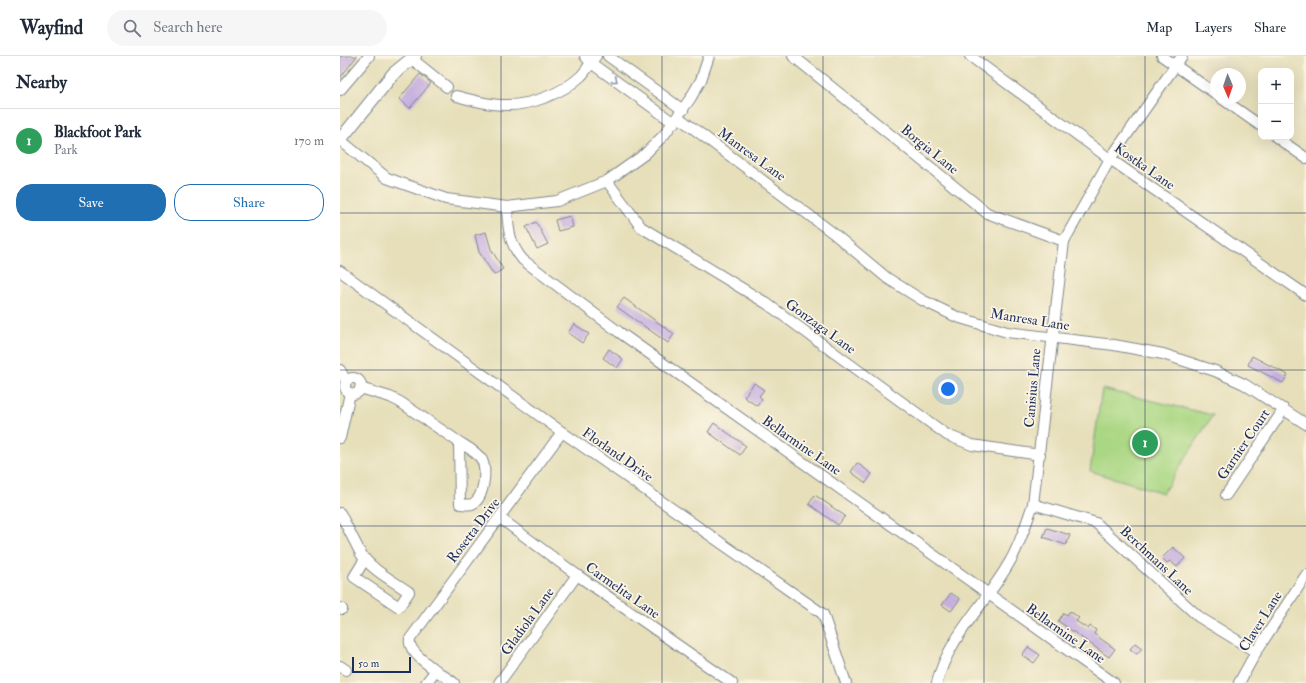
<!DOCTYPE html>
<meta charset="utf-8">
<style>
body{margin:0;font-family:"IM FELL Double Pica",serif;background:#f6f6f7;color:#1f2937}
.controls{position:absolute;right:12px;top:12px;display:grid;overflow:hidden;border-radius:8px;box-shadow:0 4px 16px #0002}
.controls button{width:36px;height:36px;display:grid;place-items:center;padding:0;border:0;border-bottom:1px solid #e0e1e3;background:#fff;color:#1f2937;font:20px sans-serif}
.compass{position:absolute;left:870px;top:12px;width:36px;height:36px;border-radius:50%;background:#fff;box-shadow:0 4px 16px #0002;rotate:178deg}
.scale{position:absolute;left:12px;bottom:10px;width:59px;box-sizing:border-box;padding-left:4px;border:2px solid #1b2f5e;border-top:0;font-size:11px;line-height:14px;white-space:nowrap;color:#1b2f5e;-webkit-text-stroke:3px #fcf5e5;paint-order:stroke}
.you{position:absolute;left:608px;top:333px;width:14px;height:14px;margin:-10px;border:3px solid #fff;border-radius:50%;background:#1a73e8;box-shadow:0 0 0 6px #1a73e833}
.badge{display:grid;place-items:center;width:26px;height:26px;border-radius:50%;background:#1f6fb2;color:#fff;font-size:13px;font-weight:700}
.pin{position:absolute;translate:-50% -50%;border:2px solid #fff;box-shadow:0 1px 4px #0006}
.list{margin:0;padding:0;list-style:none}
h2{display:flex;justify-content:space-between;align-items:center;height:52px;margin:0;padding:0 16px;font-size:17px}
h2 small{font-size:13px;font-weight:400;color:#747a83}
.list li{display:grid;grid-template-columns:26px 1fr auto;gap:12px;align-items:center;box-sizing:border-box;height:64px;padding:0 16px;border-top:1px solid #e0e1e3}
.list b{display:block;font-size:15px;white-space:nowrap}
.list p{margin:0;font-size:13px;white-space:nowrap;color:#747a83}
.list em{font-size:13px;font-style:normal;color:#747a83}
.actions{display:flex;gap:8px;padding:12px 16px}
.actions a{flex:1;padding:9px 0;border:1px solid #1f6fb2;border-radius:16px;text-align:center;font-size:14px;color:#1f6fb2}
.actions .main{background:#1f6fb2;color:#fff}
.icon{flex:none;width:22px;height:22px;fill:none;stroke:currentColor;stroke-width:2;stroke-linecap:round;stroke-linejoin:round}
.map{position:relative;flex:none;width:966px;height:627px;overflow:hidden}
header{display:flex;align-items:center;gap:24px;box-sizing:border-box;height:56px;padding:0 20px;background:#fff;border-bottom:1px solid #e0e1e3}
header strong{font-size:19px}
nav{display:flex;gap:22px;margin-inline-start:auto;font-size:14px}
.search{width:280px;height:36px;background:#f6f6f7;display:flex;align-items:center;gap:10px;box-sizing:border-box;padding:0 14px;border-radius:22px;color:#747a83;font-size:15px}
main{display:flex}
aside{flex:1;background:#fff}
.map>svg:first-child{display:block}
.green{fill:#aad783;stroke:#628370}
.building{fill:#c6afdf}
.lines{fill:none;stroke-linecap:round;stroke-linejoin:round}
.minor-casing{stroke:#80878c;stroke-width:12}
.major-casing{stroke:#80878c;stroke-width:14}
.minor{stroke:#fff;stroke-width:10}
.major{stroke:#fff;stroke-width:12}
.oneway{stroke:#8d97ae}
.grid{fill:none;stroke:#1b2f5e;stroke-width:1;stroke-opacity:0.55}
.labels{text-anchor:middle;stroke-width:3.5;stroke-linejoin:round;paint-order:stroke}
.street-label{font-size:14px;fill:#1b2f5e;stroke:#fcf5e5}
</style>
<header>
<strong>Wayfind</strong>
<div class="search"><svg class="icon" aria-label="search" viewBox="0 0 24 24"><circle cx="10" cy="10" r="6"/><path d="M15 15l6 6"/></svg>Search here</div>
<nav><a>Map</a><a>Layers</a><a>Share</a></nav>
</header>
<main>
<aside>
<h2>Nearby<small></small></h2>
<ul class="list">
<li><span class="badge" style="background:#2e9e5b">1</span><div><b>Blackfoot Park</b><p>Park</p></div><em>170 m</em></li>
</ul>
<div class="actions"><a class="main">Save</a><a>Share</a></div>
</aside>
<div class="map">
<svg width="966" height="627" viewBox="0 0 966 627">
<rect width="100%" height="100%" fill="#fcf5e5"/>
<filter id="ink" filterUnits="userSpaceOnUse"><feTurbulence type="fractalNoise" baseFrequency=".025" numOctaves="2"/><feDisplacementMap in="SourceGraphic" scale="8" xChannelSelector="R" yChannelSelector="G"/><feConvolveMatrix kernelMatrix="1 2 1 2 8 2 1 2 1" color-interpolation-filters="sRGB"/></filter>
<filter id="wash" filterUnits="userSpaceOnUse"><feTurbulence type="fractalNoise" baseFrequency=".012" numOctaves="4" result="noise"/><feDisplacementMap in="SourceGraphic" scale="16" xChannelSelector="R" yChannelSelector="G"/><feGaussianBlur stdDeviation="0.9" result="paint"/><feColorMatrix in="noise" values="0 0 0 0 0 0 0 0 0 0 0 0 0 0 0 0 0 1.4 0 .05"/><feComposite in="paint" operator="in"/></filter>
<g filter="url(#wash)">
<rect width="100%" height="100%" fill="#e6dfba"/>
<path class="green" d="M762,333L873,359L823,437L750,415Z"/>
<g id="blocks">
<g class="building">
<path d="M0,0H17L0,22Z"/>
<path d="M80,18L91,27L70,52L59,43Z"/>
<path d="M230,160L233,171L218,175L215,164Z"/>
<path d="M196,166L208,188L197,193L186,171Z"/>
<path d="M146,176L151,193L163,213L154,219L139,196L135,179Z"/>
<path d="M284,242L334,278L328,287L277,251Z"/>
<path d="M234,268L249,278L242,287L228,277Z"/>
<path d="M269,293L283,303L277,312L263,302Z"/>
<path d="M912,300L948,319L943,327L908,309Z"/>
<path d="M414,327L424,334L419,340L422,343L417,350L404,341Z"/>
<path d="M374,367L406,390L400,399L368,376Z"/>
<path d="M517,407L532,418L526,427L511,416Z"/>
<path d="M475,439L505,460L498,469L469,448Z"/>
<path d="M707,472L730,479L726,489L703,481Z"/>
<path d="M833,491L845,502L837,511L830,505L827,507L822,502Z"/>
<path d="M611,537L620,543L611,555L602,549Z"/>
<path d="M730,555L739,562L736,565L748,573L750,570L756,574L754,578L775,593L769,601L718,565L724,557L727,559Z"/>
<path d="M795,587L802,592L797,598L790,593Z"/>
<path d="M688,591L700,599L694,607L682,599Z"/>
</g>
</g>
</g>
<g filter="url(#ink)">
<use href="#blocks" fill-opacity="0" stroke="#80878c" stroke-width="1"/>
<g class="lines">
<g class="minor-casing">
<g id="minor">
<path d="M245,0L251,7L334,67"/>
<path d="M268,0L343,54"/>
<path d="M453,0L647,157L724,185"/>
<path d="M630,0L770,103L966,239"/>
<path d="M822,0L876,38"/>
<path d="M72,3L107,31"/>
<path d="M0,34L29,0"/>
<path d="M116,40C132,44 148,49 165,49C190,50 223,37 241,20C247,14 251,6 256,0"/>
<path d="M881,42L921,70"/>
<path d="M338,61L493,177L547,222L582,244L617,261L667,276L774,289L823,298L875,315L904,328L966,368"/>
<path d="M936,81L966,102"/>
<path d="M0,84L47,122L106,143L167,151L217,145L267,125L305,98L324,79L350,43L361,24L369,0"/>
<path d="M267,125L301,171L426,247L607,379L632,389L700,399"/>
<path d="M167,151C168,172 169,188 183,204L279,276L774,627"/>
<path d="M0,215L222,376L483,558L506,627"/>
<path d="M0,314L6,325"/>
<circle cx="13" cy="330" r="8"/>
<path d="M20,332L50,341L60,346L119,386L120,448C124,448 129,449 132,448C144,443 147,414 142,404C137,396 127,391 119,386"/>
<path d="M0,382L10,337"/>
<path d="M886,439L944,353"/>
<path d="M693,448L756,467L859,561L916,596"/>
<path d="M0,457L21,498C33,515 52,524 69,536L59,551L14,521L25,503"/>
<path d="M160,462L237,519L392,627"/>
<path d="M0,552L2,553"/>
<path d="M0,610L6,614"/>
<path d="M86,627L96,614"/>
<path d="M114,627C102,618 66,598 70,583L222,376"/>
<path d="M159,627L237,519"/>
<path d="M597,627C608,581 646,548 669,507C680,489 686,468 693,448L724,185L770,103L842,0"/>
<path d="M899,627L916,596L966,519"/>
</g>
</g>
<g class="major-casing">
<path id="major" d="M0,84L53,18L75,0"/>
</g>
<use href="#minor" class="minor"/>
<use href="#major" class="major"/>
</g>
<defs><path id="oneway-chevron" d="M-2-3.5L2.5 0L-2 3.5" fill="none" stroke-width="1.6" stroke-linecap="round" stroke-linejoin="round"/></defs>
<use class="oneway" href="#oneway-chevron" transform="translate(275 24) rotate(36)"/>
</g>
<path class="grid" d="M161,0V627M322,0V627M483,0V627M644,0V627M805,0V627M0,157H966M0,314H966M0,470H966"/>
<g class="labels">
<g class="street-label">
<text transform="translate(590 93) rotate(39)" y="5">Borgia Lane</text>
<text transform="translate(412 98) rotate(36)" y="5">Manresa Lane</text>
<text transform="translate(805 110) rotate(35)" y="5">Kostka Lane</text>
<text transform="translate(690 263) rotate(9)" y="5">Manresa Lane</text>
<text transform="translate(481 270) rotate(36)" y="5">Gonzaga Lane</text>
<text transform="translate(692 332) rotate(-85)" y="5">Canisius Lane</text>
<text transform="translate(903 388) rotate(-56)" y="5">Garnier Court</text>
<text transform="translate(462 389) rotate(35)" y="5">Bellarmine Lane</text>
<text transform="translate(278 398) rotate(35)" y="5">Florland Drive</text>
<text transform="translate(133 474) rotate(-53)" y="5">Rosetta Drive</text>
<text transform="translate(817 504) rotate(43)" y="5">Berchmans Lane</text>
<text transform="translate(283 534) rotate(35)" y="5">Carmelita Lane</text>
<text transform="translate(187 565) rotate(-54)" y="5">Gladiola Lane</text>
<text transform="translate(920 565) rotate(-58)" y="5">Claver Lane</text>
<text transform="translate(726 577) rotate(35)" y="5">Bellarmine Lane</text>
</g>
</g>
</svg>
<div class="controls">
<button>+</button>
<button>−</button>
</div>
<svg class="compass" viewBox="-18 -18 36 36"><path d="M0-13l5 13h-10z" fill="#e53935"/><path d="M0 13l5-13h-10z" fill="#747a83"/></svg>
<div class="scale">50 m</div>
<div class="you"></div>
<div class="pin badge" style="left:805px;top:387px;background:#2e9e5b">1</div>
</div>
</main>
